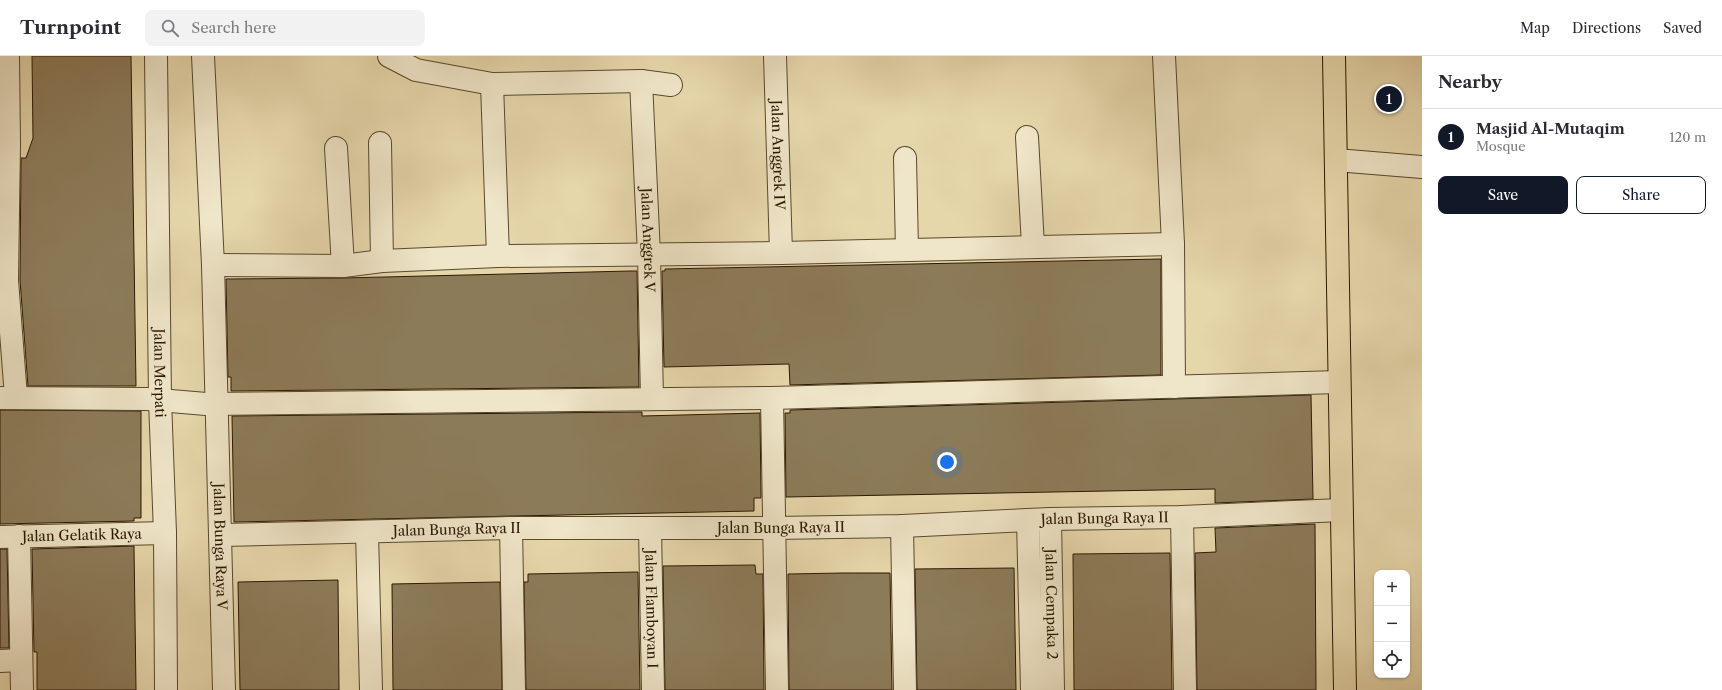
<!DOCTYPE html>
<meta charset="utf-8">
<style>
body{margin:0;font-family:"Libre Caslon Text",serif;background:#f2f2f3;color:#2b2b33}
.controls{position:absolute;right:12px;bottom:12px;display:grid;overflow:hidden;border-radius:8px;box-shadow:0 1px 3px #0004}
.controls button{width:36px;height:36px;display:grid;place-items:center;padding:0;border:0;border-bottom:1px solid #e1e1e2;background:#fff;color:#2b2b33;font:20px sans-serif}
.you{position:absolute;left:947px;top:406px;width:14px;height:14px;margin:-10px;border:3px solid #fff;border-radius:50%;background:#1a73e8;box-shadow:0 0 0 6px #1a73e833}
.badge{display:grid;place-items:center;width:26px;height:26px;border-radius:50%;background:#111827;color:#fff;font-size:13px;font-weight:700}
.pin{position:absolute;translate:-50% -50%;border:2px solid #fff;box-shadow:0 1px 4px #0006}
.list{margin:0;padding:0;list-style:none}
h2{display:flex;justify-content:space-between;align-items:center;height:52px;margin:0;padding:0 16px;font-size:17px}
h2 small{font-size:13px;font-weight:400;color:#7c7c81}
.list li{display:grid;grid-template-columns:26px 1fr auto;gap:12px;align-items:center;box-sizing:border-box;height:56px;padding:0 16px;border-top:1px solid #e1e1e2}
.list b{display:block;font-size:15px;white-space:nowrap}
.list p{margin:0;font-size:13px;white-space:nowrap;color:#7c7c81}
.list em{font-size:13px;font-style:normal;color:#7c7c81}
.actions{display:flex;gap:8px;padding:12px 16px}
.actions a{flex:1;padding:9px 0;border:1px solid #111827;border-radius:8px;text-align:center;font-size:14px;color:#111827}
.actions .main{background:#111827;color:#fff}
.icon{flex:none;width:22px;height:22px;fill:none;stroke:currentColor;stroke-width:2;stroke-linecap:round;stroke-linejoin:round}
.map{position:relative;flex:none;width:1422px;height:634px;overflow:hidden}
header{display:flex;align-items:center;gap:24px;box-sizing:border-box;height:56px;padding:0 20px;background:#fff;border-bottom:1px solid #e1e1e2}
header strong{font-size:19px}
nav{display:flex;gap:22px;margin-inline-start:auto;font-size:14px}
.search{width:280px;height:36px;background:#f2f2f3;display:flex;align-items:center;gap:10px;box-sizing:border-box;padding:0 14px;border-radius:8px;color:#7c7c81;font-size:15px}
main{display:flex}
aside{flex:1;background:#fff}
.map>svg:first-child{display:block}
.building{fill:#8c7b59;stroke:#2a1801}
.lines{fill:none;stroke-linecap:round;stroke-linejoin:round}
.minor-casing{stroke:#59482c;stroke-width:24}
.major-casing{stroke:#2a1801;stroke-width:24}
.minor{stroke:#efe5c8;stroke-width:22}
.major{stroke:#e6d7ab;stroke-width:22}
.labels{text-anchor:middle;stroke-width:3;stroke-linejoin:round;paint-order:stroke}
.street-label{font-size:14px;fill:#2a1801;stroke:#efe5c8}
</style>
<header>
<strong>Turnpoint</strong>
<div class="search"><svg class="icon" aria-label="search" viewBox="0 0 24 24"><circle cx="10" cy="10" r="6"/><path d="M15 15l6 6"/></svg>Search here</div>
<nav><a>Map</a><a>Directions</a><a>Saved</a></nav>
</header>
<main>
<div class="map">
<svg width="1422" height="634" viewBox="0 0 1422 634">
<rect width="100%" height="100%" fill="#e6d7ab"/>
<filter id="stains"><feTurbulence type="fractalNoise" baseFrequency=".005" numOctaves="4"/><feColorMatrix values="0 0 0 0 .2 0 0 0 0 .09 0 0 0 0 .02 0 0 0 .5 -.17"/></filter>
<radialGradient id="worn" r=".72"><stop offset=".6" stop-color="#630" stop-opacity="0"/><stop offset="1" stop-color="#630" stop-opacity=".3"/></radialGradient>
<g class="building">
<path d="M32,0H131L136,330H28L20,224L21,102H26L33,82Z"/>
<path d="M1161,203V319L790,329L789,308L664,311L662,215H665V213Z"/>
<path d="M630,215H637L639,331L231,335V321H228L226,223L343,222Z"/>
<path d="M1311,339L1313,443L1215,447V433L786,441L785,357H790V354Z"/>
<path d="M0,354L141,355V462H134V465L0,468Z"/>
<path d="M642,356V360L760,357L761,442H754V455L234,466L232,360Z"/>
<path d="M1315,468L1316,634H1197L1195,497L1216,496L1215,472Z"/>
<path d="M134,490L136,634H37V596H34L32,493Z"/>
<path d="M0,493H7L9,592H0Z"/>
<path d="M1170,497L1172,634H1074L1073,498Z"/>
<path d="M755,509L756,518H763L764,634H665L663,510Z"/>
<path d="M1014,512L1016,634H917L915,513Z"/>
<path d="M638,516L640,634H526L524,526H528V518Z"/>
<path d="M843,517H890L892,634H789L788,518Z"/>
<path d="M338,524L339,634H240L238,526Z"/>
<path d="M500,526L502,634H393L392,528Z"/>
</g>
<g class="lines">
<g class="minor-casing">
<g id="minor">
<path d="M8,0L9,88L7,224L16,341"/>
<path id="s1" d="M156,0L160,344L165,477L166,634"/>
<path id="s2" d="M203,0L213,209L224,634"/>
<path d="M389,0L416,14L492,28L641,25L671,29"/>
<path id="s3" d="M775,0L781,197"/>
<path d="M1164,0L1173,188L1174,331"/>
<path id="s4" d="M641,25L649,199L652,343"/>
<path d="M492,28L498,200"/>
<path d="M1027,81L1033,190"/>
<path d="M380,87L382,205"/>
<path d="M336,92L343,210"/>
<path d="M905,102L907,194"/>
<path d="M1336,104L1422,111"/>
<path d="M213,209L343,210L382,205L498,200L781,197L1173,188"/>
<path d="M0,342L147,343L206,348L772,342L1339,326"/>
<path d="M772,342L777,634"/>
<path d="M1182,461L1185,634"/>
<path id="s5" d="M1050,463L1053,634"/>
<path d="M1028,464L1032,634"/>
<path d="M902,470L905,634"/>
<path d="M511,472L514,634"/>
<path id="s6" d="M650,472L653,634"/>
<path d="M367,476L371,634"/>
<path id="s7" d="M221,479L511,472H774L902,470L1050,463L1182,461L1341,454"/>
<path d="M19,480L22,634"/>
<path id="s8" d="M0,481L165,477"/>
<path d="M0,605L21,604"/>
</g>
</g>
<g class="major-casing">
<path id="major" d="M1334,0L1345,634"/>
</g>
<use href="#minor" class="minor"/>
<use href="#major" class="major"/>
</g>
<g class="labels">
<g class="street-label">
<text dy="5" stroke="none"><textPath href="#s3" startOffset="99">Jalan Anggrek IV</textPath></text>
<text dy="5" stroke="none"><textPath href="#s4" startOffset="159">Jalan Anggrek V</textPath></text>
<text dy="5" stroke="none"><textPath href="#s1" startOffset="317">Jalan Merpati</textPath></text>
<text dy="5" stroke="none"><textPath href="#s7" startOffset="884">Jalan Bunga Raya II</textPath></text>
<text dy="5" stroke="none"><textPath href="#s7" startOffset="560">Jalan Bunga Raya II</textPath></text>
<text dy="5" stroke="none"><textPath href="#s7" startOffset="236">Jalan Bunga Raya II</textPath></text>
<text dy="5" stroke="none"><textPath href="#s8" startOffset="82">Jalan Gelatik Raya</textPath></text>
<text dy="5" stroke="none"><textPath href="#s2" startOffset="491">Jalan Bunga Raya V</textPath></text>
<text dy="5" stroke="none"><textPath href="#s5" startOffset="85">Jalan Cempaka 2</textPath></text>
<text dy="5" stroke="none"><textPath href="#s6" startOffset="81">Jalan Flamboyan I</textPath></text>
</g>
</g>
<rect width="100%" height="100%" filter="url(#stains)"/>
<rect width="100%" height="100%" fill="url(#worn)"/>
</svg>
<div class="controls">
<button>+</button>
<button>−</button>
<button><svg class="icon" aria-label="locate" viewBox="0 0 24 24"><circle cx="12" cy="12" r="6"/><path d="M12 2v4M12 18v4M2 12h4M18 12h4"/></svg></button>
</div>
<div class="you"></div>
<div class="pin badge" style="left:1389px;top:43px">1</div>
</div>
<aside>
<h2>Nearby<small></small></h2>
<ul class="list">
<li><span class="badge">1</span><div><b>Masjid Al-Mutaqim</b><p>Mosque</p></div><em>120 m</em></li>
</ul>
<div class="actions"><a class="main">Save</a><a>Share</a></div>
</aside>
</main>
